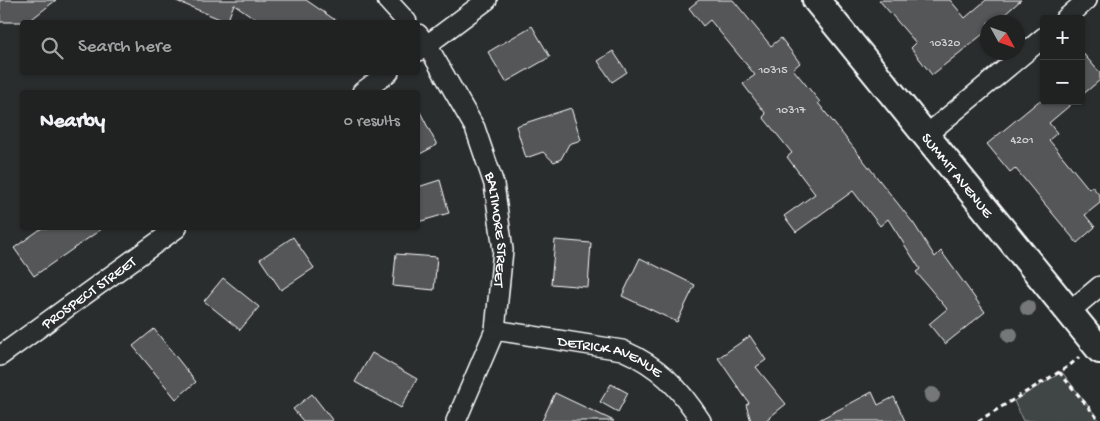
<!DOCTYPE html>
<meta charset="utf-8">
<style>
body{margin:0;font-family:"Gochi Hand",sans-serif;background:#2d2f2f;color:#f1f3f6}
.controls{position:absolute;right:15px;top:15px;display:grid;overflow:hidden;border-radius:5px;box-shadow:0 1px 4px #0004}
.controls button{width:45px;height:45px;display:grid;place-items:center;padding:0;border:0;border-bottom:1px solid #3d3f40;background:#202222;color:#f1f3f6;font:25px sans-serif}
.compass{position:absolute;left:980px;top:15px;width:45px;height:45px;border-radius:50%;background:#202222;box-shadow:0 1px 4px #0004;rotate:130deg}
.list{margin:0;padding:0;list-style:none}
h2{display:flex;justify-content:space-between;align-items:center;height:65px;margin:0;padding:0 20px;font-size:21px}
h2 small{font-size:16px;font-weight:400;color:#a2a4a5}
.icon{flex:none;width:28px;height:28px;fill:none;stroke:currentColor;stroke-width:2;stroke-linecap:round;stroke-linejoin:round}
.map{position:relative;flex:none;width:1100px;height:421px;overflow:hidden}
.search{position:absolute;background:#202222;box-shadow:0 1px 4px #0004;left:20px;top:20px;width:400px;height:55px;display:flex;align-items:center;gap:12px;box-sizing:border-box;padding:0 18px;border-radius:5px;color:#a2a4a5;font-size:19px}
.panel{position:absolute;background:#202222;box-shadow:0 1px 4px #0004;left:20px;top:90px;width:400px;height:140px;border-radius:5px}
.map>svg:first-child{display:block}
.green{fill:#414445;stroke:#a0a2a2}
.building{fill:#555758;stroke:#fff}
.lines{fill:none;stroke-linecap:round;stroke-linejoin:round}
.street-casing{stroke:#fff;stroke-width:22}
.secondary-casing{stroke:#fff;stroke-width:30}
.path{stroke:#fff;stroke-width:3;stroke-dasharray:5 4;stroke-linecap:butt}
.street{stroke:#2a2d2e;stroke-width:19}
.secondary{stroke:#2a2d2e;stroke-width:26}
.tree{fill:#757778}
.labels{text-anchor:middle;stroke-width:4.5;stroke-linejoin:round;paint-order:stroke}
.number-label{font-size:12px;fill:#d4d5d5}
.street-label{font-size:15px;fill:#fff;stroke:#2a2d2e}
</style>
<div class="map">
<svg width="1100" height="421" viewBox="0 0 1100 421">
<rect width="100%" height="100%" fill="#2a2d2e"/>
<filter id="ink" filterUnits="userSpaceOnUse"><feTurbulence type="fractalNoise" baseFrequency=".02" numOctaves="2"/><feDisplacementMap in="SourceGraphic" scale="10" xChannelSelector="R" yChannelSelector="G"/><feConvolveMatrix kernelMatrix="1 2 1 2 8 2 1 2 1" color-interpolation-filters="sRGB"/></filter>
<g filter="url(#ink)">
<path class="green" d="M1062,372L1100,421H1023L1014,401Z"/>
<g class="building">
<path d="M0,0H56L28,22H0Z"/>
<path d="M174,0H306L338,22H260L234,4L227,22Z"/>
<path d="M699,0H733L771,46L781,38L800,63L793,69L820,102L818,103L914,224L935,257L941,251L985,312L945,344L929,324L947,309L916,272L920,269L888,219L880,226L853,191L796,232L784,216L815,194L787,157L792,153L763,117L766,114L743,84L755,75L710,20L703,26L689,8Z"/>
<path d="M879,0H950L965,18L986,0H1021L996,22H988V30L932,75L911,48L916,43Z"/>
<path d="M532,26L550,57L506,82L488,52Z"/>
<path d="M613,51L627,72L612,82L598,61Z"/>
<path d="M1081,51L1100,73V80L1081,96Z"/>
<path d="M1039,101H1075L1049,123L1057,133L1049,140L1089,189L1092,186L1100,196V203L1085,215L1095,227L1077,243L1015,168L1010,172L987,144Z"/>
<path d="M418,108L437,145L418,155Z"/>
<path d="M571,108L581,140L569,144L561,159L554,162L543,152L526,158L516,126Z"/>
<path d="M440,180L449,213L418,222V187Z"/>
<path d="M42,228H103L34,276L14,248Z"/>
<path d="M293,237L314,268L281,290L260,259Z"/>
<path d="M555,240L591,243L588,287L551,284Z"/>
<path d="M396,254L437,257L434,290L393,286Z"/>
<path d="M640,258L695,285L677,322L622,296Z"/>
<path d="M223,278L259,307L240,330L204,301Z"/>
<path d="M154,329L196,382L176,399L133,346Z"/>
<path d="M750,336L766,360L756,367L786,404L765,421H751L746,405L749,403L718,358Z"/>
<path d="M372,353L417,379L401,408L355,382Z"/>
<path d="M611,384L628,393L618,412L600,402Z"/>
<path d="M872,392L878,405L894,397L905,421H817Z"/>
<path d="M555,393L614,421H542Z"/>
<path d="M312,394L333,421H303L293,409Z"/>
</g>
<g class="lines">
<g class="street-casing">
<g id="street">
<path d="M387,0L407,22"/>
<path d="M1065,19L1087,0"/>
<path id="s1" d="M418,34L427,45L475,128L494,184L503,250L495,330L456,421"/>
<path d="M419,51L487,0"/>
<path d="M362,92L389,72"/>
<path d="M925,136L1044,37"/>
<path d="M1069,312L1100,286"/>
<path id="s2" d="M495,330L622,350C659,366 679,387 701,421"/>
<path id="s3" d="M0,356L177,228"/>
</g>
</g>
<g class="secondary-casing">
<g id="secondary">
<path id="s4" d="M816,0L1100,350"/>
</g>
</g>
<g class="path">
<path d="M1059,372L1100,421"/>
<path d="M978,421L1069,366L1079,357"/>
</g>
<use href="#street" class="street"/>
<use href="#secondary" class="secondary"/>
</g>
<g class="tree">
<circle cx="1028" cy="308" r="8"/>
<circle cx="1010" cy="335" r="8"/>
<circle cx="932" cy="395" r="8"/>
</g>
</g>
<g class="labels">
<g class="number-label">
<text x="945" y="46">10320</text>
<text x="773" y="73">10315</text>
<text x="791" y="113">10317</text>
<text x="1022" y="143">4201</text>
</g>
<g class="street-label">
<text dy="5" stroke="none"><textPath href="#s4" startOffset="225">SUMMIT AVENUE</textPath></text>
<text dy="5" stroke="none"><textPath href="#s1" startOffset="215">BALTIMORE STREET</textPath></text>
<text dy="5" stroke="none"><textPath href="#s3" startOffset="109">PROSPECT STREET</textPath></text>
<text dy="5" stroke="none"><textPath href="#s2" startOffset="119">DETRICK AVENUE</textPath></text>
</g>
</g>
</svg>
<div class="controls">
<button>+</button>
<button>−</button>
</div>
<svg class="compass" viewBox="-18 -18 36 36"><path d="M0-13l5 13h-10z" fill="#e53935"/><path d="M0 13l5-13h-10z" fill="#a2a4a5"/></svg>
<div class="search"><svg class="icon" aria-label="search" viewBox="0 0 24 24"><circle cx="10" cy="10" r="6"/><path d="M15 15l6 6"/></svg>Search here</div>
<section class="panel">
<h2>Nearby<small>0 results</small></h2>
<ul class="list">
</ul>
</section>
</div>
